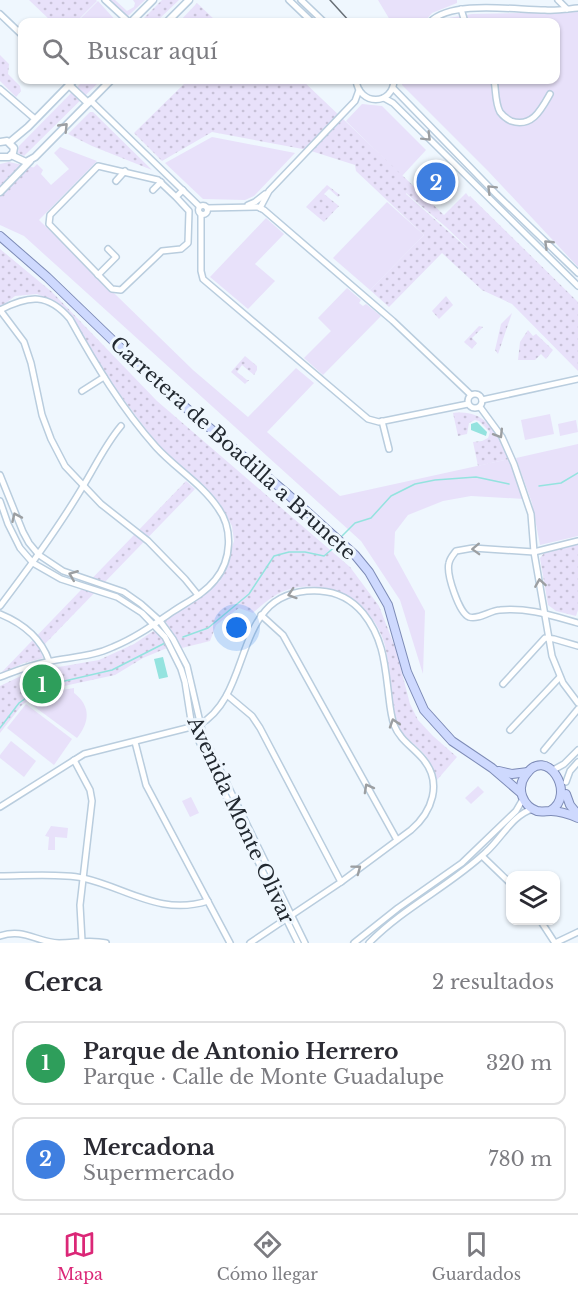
<!DOCTYPE html>
<html lang="es">
<meta charset="utf-8">
<style>
body{margin:0;font-family:"Libre Baskerville",serif;background:#f2f2f3;color:#2b2b33}
.controls{position:absolute;right:18px;bottom:18px;display:grid;overflow:hidden;border-radius:12px;box-shadow:0 2px 4px #0004}
.controls button{width:54px;height:54px;display:grid;place-items:center;padding:0;border:0;border-bottom:2px solid #e1e1e2;background:#fff;color:#2b2b33;font:30px sans-serif}
.you{position:absolute;left:237px;top:628px;width:21px;height:21px;margin:-15px;border:4px solid #fff;border-radius:50%;background:#1a73e8;box-shadow:0 0 0 9px #1a73e833}
.badge{display:grid;place-items:center;width:39px;height:39px;border-radius:50%;background:#db2777;color:#fff;font-size:20px;font-weight:700}
.pin{position:absolute;translate:-50% -50%;border:3px solid #fff;box-shadow:0 2px 6px #0006}
.list{margin:0;padding:0;list-style:none}
h2{display:flex;justify-content:space-between;align-items:center;height:78px;margin:0;padding:0 24px;font-size:26px}
h2 small{font-size:20px;font-weight:400;color:#7c7c81}
.list li{display:grid;grid-template-columns:39px 1fr auto;gap:18px;align-items:center;box-sizing:border-box;height:84px;margin:0 12px 12px;padding:0 12px;border:2px solid #e1e1e2;border-radius:12px}
.list b{display:block;font-size:22px;white-space:nowrap}
.list p{margin:0;font-size:20px;white-space:nowrap;color:#7c7c81}
.list em{font-size:20px;font-style:normal;color:#7c7c81}
.icon{flex:none;width:33px;height:33px;fill:none;stroke:currentColor;stroke-width:2;stroke-linecap:round;stroke-linejoin:round}
.map{position:relative;flex:none;width:578px;height:943px;overflow:hidden}
.search{position:absolute;background:#fff;box-shadow:0 2px 4px #0004;left:18px;right:18px;top:18px;height:66px;display:flex;align-items:center;gap:15px;box-sizing:border-box;padding:0 21px;border-radius:12px;color:#7c7c81;font-size:22px}
.sheet{height:270px;background:#fff}
nav{display:flex;justify-content:space-around;align-items:center;box-sizing:border-box;height:84px;border-top:2px solid #e1e1e2;background:#fff;font-size:16px;color:#7c7c81}
nav a{display:grid;justify-items:center;gap:3px}
nav .on{color:#db2777}
.map>svg:first-child{display:block}
.grass{fill:#e8e1fa}
.park{fill:url(#park-dots);fill-rule:evenodd}
.water{fill:#94e3df}
.lines{fill:none;stroke-linecap:round;stroke-linejoin:round}
.stream{stroke:#94e3df;stroke-width:1.5}
.minor-casing{stroke:#b9cdde;stroke-width:8}
.tertiary-casing{stroke:#b9cdde;stroke-width:9}
.primary-casing{stroke:#7d8bb6;stroke-width:10}
.minor{stroke:#fff;stroke-width:5}
.tertiary{stroke:#fff;stroke-width:6}
.primary{stroke:#ced9fe;stroke-width:8}
.tram{stroke:#686f76;stroke-width:1.5}
.oneway{stroke:#9c9fa2}
.labels{text-anchor:middle;stroke-width:6;stroke-linejoin:round;paint-order:stroke}
.street-label{font-size:20px;fill:#222930;stroke:#eff7fe}
</style>
<div class="map">
<svg width="578" height="943" viewBox="0 0 578 943">
<defs>
<pattern id="park-dots" width="8" height="8" patternUnits="userSpaceOnUse" patternTransform="scale(1.5)"><rect width="8" height="8" fill="#e8e1fa"/><path d="M2 2h.1M6 6h.1" fill="none" stroke="#c7c1d7" stroke-width="1.8" stroke-linecap="round"/></pattern>
</defs>
<rect width="100%" height="100%" fill="#eff7fe"/>
<g class="grass">
<path d="M109,0H115L127,11L134,7L135,3L133,0H145L128,16Z"/>
<path d="M378,0H457V3L432,13L424,22H394L390,20Z"/>
<path d="M98,1L117,22H85L81,18Z"/>
<path d="M578,12V267L488,171L402,85V80H556V22H440L443,19L472,14Z"/>
<path d="M362,104L382,106L426,150L402,176L346,121Z"/>
<path d="M212,137L295,153L254,196L245,200L203,199L165,163Z"/>
<path d="M60,147L97,161L39,220L193,370L248,417L296,368L314,383L267,432L340,496L509,459L524,499L471,496L443,501L408,515L395,532L394,554L425,611L423,674L400,600L361,541L24,236L0,225V203L37,164L43,170L41,174L51,185L69,169L54,153Z"/>
<path d="M387,202L424,235L370,290L333,258Z"/>
<path d="M266,218L284,234L255,264L275,281L248,309L210,277Z"/>
<path d="M347,288L361,300L359,303L363,306L366,304L381,316L323,375L304,358L331,331L318,318Z"/>
<path d="M550,414L554,434L525,440L521,420Z"/>
<path d="M576,420L578,432L560,436L558,424Z"/>
<path d="M578,444V536L540,545L532,503L516,458Z"/>
<path d="M74,688V693C91,706 90,722 77,738L28,702L56,691Z"/>
<path d="M26,704L72,739L54,765L7,728Z"/>
<path d="M11,741L36,761L24,777L0,758V755Z"/>
<path d="M478,786L484,792L471,804L465,798Z"/>
<path d="M191,797L199,813L190,817L182,801Z"/>
<path d="M51,826L68,828L67,838L55,837V850H48L49,837L45,836Z"/>
</g>
<g class="park">
<path d="M29,0H96L97,1L76,22H52Z"/>
<path d="M162,0H179L156,22H140Z"/>
<path d="M197,3L217,22H179Z"/>
<path d="M0,55L9,64L8,74L20,86L21,91L16,97L0,81Z"/>
<path d="M84,80H101L24,156L18,153L19,146Z"/>
<path d="M188,80H302L444,215L466,193L469,197L470,196L578,302V371L512,304L482,290L442,253L389,307L370,290L424,235L356,171L355,165L308,150L212,132L162,161L134,133ZM406,193L446,227L475,255L406,194Z"/>
<path d="M90,112H93L152,170L92,146L68,134Z"/>
<path d="M9,162L36,168L0,204V164Z"/>
<path d="M327,185L340,195L338,197L329,189L324,194L339,206L324,222L306,207Z"/>
<path d="M0,249L52,292L157,401L350,567L379,606L396,650L410,704L418,720L433,736L457,757L437,780C434,772 431,762 425,755C415,743 401,736 395,721C386,695 392,665 383,639C370,601 326,577 287,590C274,594 263,604 253,613L239,608L216,625L210,641L182,648L165,621L220,581L234,541L232,526L222,507L160,448L106,376L65,311L51,300L37,294L15,296L1,307L0,306Z"/>
<path d="M446,296L453,305L439,319L432,311Z"/>
<path d="M512,313L498,354L495,350L501,324Z"/>
<path d="M479,326L483,327L472,338L477,343L472,349L464,342Z"/>
<path d="M528,330L533,336L536,334L553,350L546,359L541,354L535,360H518L520,342Z"/>
<path d="M245,356L257,366V370L254,375L242,365L237,372L247,380H249L245,384L231,372Z"/>
<path d="M453,413C487,409 496,433 509,459L478,466L473,442L482,441L488,438L490,432L479,421L475,420L469,423L467,434L458,436Z"/>
<path d="M186,481L195,489L40,649L43,658L24,663L0,674Z"/>
<path d="M578,543V610L576,616L556,611L548,605L540,558L545,552Z"/>
<path d="M155,630L162,638L167,648L143,658L115,675L50,689L37,694L22,705L0,733V686L23,675L47,669L99,660L134,644Z"/>
</g>
<g class="water">
<path d="M477,422L487,432L486,436L471,430V424Z"/>
<path d="M163,657L168,677L159,679L154,659Z"/>
</g>
<g class="lines">
<g class="stream">
<path d="M539,486L561,483L578,473"/>
<path d="M342,536L355,523L371,518L391,496L415,484L435,480L476,477L509,484"/>
<path d="M183,637L208,628L249,594L274,556L289,552H305L324,556L337,545"/>
<path d="M0,728L19,703L43,686L112,670L165,643"/>
</g>
<g class="minor-casing">
<g id="minor">
<path d="M105,0L129,22"/>
<path d="M289,0L312,22"/>
<path d="M301,0L324,22"/>
<path d="M558,0L567,9"/>
<path d="M461,9L465,22"/>
<path d="M0,14L22,35"/>
<path d="M430,22C452,0 514,10 545,10C556,11 567,9 578,8"/>
<path d="M356,80C359,106 393,106 394,80"/>
<path d="M494,80C496,90 495,103 500,112C503,116 507,119 511,121C532,128 541,110 550,94"/>
<path d="M393,88L496,194L578,273"/>
<path d="M0,89L35,119"/>
<path d="M384,98L393,103L578,286"/>
<path d="M90,100L199,206"/>
<path d="M116,181L125,171"/>
<path d="M153,190L161,182"/>
<path d="M176,197L189,211L188,243L181,249L162,251L121,290L112,289L49,224L50,215L98,166L158,180L176,197L183,190"/>
<path d="M248,205L255,202L265,194"/>
<circle cx="203" cy="210" r="4.5"/>
<path d="M207,208L258,207L264,210L393,321L471,395"/>
<path d="M260,208L269,191L355,101L359,90"/>
<path d="M201,214V271L203,279L368,419L379,422L468,404"/>
<path d="M98,275L116,257L108,249"/>
<path d="M0,310C29,295 48,293 70,319C95,364 122,409 156,447C175,468 202,484 218,508C233,528 232,560 215,580C204,594 187,602 172,612C153,625 135,638 113,647C92,657 69,657 47,662C30,665 16,671 0,677"/>
<path d="M0,310L24,342L31,363L42,415L51,439L65,466L101,504L148,541L185,579L198,595"/>
<path d="M82,391L104,377"/>
<circle cx="475" cy="401" r="7"/>
<path d="M482,400L578,379"/>
<path d="M480,407L502,437L514,464L531,514L534,552L552,656L563,683L578,703"/>
<path d="M382,421L389,449"/>
<path d="M0,475L23,532L29,543L39,555L63,571L124,592L141,604L160,621L173,639L187,666L203,735L305,943"/>
<path d="M0,501L8,524L20,548L33,563L61,579L117,597L142,613L165,637L181,669L185,682L192,727L298,943"/>
<path d="M578,541L534,552L473,548L456,551C453,555 450,558 449,563C446,574 459,613 469,617C479,620 491,610 500,610C527,607 553,616 578,623"/>
<path d="M0,606C29,568 57,530 82,488C95,467 105,445 121,426"/>
<path d="M0,614C22,623 41,638 49,661"/>
<path d="M261,615L283,635L397,840"/>
<path d="M503,684L545,638L554,639L578,646"/>
<path d="M227,695L252,716L260,728L341,882"/>
<path d="M510,730L560,677"/>
<path d="M135,742L146,785L230,943"/>
<path d="M544,750L578,709"/>
<path d="M74,760L90,790L92,801L80,905L82,941"/>
<path d="M555,769L564,764L578,750"/>
<path d="M566,782L570,771L578,762"/>
<path d="M0,807L84,754L199,725C257,692 229,586 320,591C337,592 352,600 363,613C384,639 385,666 389,698C390,707 391,716 394,725C400,740 413,747 423,759C443,783 432,812 411,830L341,882L250,943"/>
<path d="M482,856L510,883"/>
<path d="M0,876C25,876 59,873 83,878C127,888 160,916 208,901"/>
<path d="M540,920L555,943L578,932"/>
<path d="M0,936C24,928 36,942 59,943C75,943 90,939 106,943"/>
<path d="M354,943L398,908L462,863L516,811L523,799"/>
<path d="M369,943C404,907 450,886 486,852C501,839 513,814 533,809"/>
</g>
</g>
<g class="tertiary-casing">
<g id="tertiary">
<path d="M131,22L153,0"/>
<path d="M167,22L189,0"/>
<path d="M69,85L88,103"/>
<path d="M0,142L7,141L14,148L13,153L9,157H0"/>
<path d="M10,142L28,127L74,80"/>
<path d="M11,155L26,162L35,157L111,80"/>
<path d="M0,192L30,161"/>
</g>
</g>
<g class="primary-casing">
<g id="primary">
<path d="M0,236L47,277L158,384L284,491L355,555L369,572L388,605L407,672L424,710L452,741L492,768L521,793"/>
<path d="M499,771L512,774L528,772"/>
<path d="M566,794L570,805L578,815"/>
<path d="M550,811C578,795 546,743 525,776C516,789 523,806 537,811C542,812 546,811 551,811C560,811 569,814 578,818"/>
</g>
</g>
<use href="#minor" class="minor"/>
<use href="#tertiary" class="tertiary"/>
<use href="#primary" class="primary"/>
<path class="tram" d="M330,0L350,22"/>
</g>
<defs><path id="oneway-chevron" d="M-2-3.5L2.5 0L-2 3.5" fill="none" stroke-width="1.6" stroke-linecap="round" stroke-linejoin="round" transform="scale(1.5)"/></defs>
<g class="oneway">
<use href="#oneway-chevron" transform="translate(64 127) rotate(-46)"/>
<use href="#oneway-chevron" transform="translate(427 137) rotate(45)"/>
<use href="#oneway-chevron" transform="translate(491 189) rotate(-135)"/>
<use href="#oneway-chevron" transform="translate(548 244) rotate(-136)"/>
<use href="#oneway-chevron" transform="translate(499 434) rotate(58)"/>
<use href="#oneway-chevron" transform="translate(16 517) rotate(-114)"/>
<use href="#oneway-chevron" transform="translate(476 549) rotate(178)"/>
<use href="#oneway-chevron" transform="translate(73 575) rotate(-158)"/>
<use href="#oneway-chevron" transform="translate(540 583) rotate(-99)"/>
<use href="#oneway-chevron" transform="translate(292 594) rotate(162)"/>
<use href="#oneway-chevron" transform="translate(394 723) rotate(-108)"/>
<use href="#oneway-chevron" transform="translate(368 788) rotate(-119)"/>
<use href="#oneway-chevron" transform="translate(357 869) rotate(-37)"/>
</g>
<g class="labels">
<g class="street-label">
<text transform="translate(233 448) rotate(42)" y="7">Carretera de Boadilla a Brunete</text>
<text transform="translate(241 820) rotate(65)" y="7">Avenida Monte Olivar</text>
</g>
</g>
</svg>
<div class="controls">
<button><svg class="icon" aria-label="layers" viewBox="0 0 24 24"><path d="M12 4l9 5-9 5-9-5zM3 14l9 5 9-5"/></svg></button>
</div>
<div class="you"></div>
<div class="pin badge" style="left:42px;top:684px;background:#2e9e5b">1</div>
<div class="pin badge" style="left:436px;top:182px;background:#3f7fe0">2</div>
<div class="search"><svg class="icon" aria-label="search" viewBox="0 0 24 24"><circle cx="10" cy="10" r="6"/><path d="M15 15l6 6"/></svg>Buscar aquí</div>
</div>
<section class="sheet">
<h2>Cerca<small>2 resultados</small></h2>
<ul class="list">
<li><span class="badge" style="background:#2e9e5b">1</span><div><b>Parque de Antonio Herrero</b><p>Parque · Calle de Monte Guadalupe</p></div><em>320 m</em></li>
<li><span class="badge" style="background:#3f7fe0">2</span><div><b>Mercadona</b><p>Supermercado</p></div><em>780 m</em></li>
</ul>
</section>
<nav>
<a class="on"><svg class="icon" aria-label="map" viewBox="0 0 24 24"><path d="M3 6l6-2 6 2 6-2v14l-6 2-6-2-6 2zM9 4v14M15 6v14"/></svg>Mapa</a>
<a><svg class="icon" aria-label="directions" viewBox="0 0 24 24"><path d="M12 3l9 9-9 9-9-9zM9 14v-3h6M13 9l2 2-2 2"/></svg>Cómo llegar</a>
<a><svg class="icon" aria-label="saved" viewBox="0 0 24 24"><path d="M7 4h10v16l-5-4-5 4z"/></svg>Guardados</a>
</nav>
